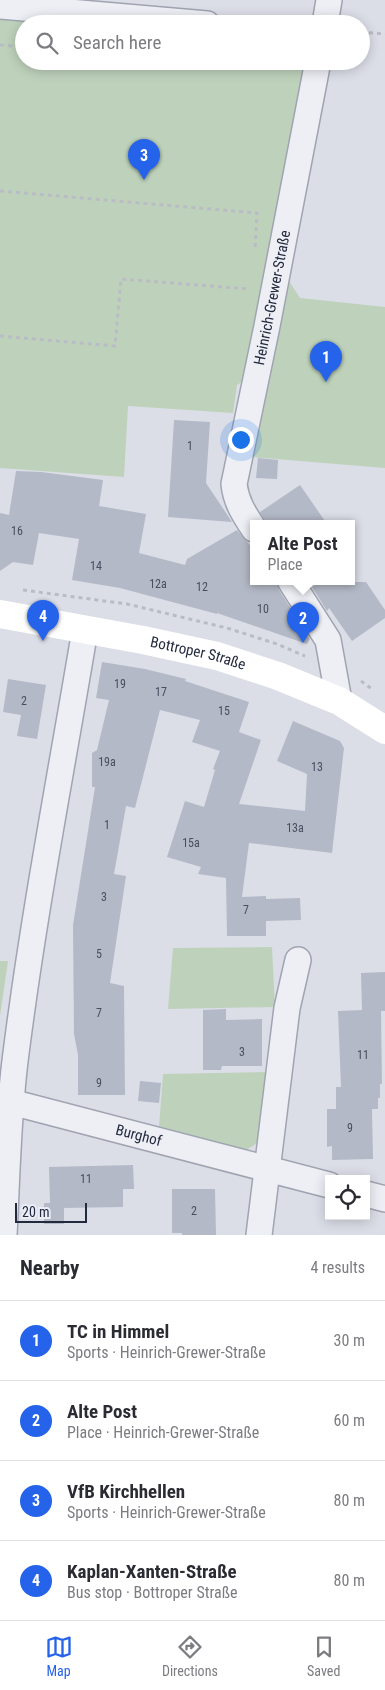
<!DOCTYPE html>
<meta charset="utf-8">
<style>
body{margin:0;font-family:"Roboto Condensed",sans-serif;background:#f7f7f7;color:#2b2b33}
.controls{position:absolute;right:15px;bottom:15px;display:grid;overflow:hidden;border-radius:0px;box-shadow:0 2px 12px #0003}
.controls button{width:45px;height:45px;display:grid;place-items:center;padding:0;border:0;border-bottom:1px solid #e1e1e2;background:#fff;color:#2b2b33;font:25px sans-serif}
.scale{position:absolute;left:15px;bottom:12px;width:72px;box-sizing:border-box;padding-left:5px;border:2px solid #232a3e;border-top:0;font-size:14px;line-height:18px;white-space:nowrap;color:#232a3e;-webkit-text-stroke:4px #eaedf5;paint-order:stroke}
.you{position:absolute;left:240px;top:439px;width:18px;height:18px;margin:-12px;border:4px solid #fff;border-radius:50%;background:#1a73e8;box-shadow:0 0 0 8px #1a73e833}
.badge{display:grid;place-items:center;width:32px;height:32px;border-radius:50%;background:#2563eb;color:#fff;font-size:16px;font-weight:700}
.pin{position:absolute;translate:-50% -41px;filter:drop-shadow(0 1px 2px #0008)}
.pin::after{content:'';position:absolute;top:26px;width:18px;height:15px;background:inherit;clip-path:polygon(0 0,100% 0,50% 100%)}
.popup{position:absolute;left:250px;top:520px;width:105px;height:65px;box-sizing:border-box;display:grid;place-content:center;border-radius:0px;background:#fff;filter:drop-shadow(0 1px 4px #0005);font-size:16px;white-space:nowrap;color:#7c7c81}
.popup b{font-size:19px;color:#2b2b33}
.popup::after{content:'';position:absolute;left:50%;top:100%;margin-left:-10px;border:10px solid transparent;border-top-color:#fff}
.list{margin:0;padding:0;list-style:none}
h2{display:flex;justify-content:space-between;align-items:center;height:65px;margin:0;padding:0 20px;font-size:21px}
h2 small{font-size:16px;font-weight:400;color:#7c7c81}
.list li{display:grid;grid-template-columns:32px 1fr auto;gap:15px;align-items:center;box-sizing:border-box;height:80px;padding:0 20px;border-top:1px solid #e1e1e2}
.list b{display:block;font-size:19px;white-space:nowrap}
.list p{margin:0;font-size:16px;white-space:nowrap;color:#7c7c81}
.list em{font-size:16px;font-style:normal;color:#7c7c81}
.icon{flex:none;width:28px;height:28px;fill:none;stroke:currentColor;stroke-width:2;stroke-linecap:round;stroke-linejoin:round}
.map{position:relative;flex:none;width:385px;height:1235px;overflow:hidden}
.search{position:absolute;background:#fff;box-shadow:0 2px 12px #0003;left:15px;right:15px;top:15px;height:55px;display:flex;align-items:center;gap:12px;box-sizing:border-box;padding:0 18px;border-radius:28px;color:#7c7c81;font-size:19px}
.sheet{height:385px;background:#fff}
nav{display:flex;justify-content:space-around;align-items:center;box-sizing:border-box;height:70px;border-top:1px solid #e1e1e2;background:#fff;font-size:14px;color:#7c7c81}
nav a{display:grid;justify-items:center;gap:2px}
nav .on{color:#2563eb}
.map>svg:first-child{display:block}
.green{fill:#bed2bb}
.building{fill:#b4b9c7}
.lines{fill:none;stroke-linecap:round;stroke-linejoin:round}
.minor-casing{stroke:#a0a4b1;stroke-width:28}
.path{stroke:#b9bcc5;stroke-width:3;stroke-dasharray:4 4;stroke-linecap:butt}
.minor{stroke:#eeeff5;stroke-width:25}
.secondary{stroke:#fff;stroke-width:28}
.labels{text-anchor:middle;stroke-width:4;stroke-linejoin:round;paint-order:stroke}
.number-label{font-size:12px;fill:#474e60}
.street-label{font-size:15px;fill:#232a3e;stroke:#eaedf5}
</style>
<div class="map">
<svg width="385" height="1235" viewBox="0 0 385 1235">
<rect width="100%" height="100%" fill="#dbdee7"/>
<g class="green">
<path d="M0,19L50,24H24V61H310L245,380L237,385L233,413L128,406L124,477L0,468Z"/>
<path d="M289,281L300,298L385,307V468L250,457Z"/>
<path d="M272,947L275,1007L168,1009L173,948Z"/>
<path d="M0,961H8L0,1016Z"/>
<path d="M267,1072L260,1134L256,1144L246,1150L159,1127L163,1074Z"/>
</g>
<g class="building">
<path d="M174,420L210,422L206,483L232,522L168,517Z"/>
<path d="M258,458L278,460L277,479L256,478Z"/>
<path d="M16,471L41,472L103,480L99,506L146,514L139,553L185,565L187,559L237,530L254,550V582H277L279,590L310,639L307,644L217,613V614L120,588L72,580L79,539L39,533L33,565L13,562L0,571V513L9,515Z"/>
<path d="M300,485L327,524H267L260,512Z"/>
<path d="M320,582H366L385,610V618L352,641L329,608L327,611L312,587Z"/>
<path d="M102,662L145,669L186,679L185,681L249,702L239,732L261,740L239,804L305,811L307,774L277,761L293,721L340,741L344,748L332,853L249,843L242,897L266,896V899L300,898L301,920L266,921V936H227L226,878L198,874L201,867L167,857L185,801L204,807L215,770L213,769L220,751L192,742L200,720L160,710L135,808L126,806L114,874L126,876L110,983L124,986L125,1095H78V1055L74,1034L73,925L95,787H92V753L97,750L109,700L96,698Z"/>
<path d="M8,679L46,685L37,739L17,736L21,715L3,712Z"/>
<path d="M385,972V1011H381L382,1084H380V1098H378V1109H372L373,1159L332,1160V1146L327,1147V1109H336V1087H341L338,1011L362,1010L361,973Z"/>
<path d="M226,1009V1020L262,1019V1066H222L221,1070H203V1010Z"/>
<path d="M140,1081L161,1083L159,1103L138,1101Z"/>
<path d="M133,1165L134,1189H123V1207L64,1208V1224H44V1203H50L49,1167Z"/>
<path d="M172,1189H215L216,1235H182V1233H172Z"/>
</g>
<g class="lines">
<g class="minor-casing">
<g id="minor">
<path d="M0,6L207,24"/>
<path d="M325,24L329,0"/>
<path id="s1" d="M254,529C244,514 236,502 234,484L267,326L318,61"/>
<path d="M291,582L328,640L339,701"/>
<path id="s2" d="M11,1102L329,1185"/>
<path d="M366,1194L385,1199"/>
<path d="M4,1235C7,1177 8,1118 15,1061C33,917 61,773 85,630"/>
<path d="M259,1235L287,1008L298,960"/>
</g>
</g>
<g class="path">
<path d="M361,32L385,34"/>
<path d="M0,45L24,47"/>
<path d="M188,61L202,63"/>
<path d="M0,191L257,213L255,249"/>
<path d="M0,336L115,346L121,279L249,289"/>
<path d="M23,590L127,604L227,628L277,644L305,656"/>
<path d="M361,681L372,689"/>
</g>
<use href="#minor" class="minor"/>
<path class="secondary" id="s3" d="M0,614L143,640L217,656L278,676L339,701L385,730"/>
</g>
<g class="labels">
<g class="number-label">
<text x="190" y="450">1</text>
<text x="17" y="535">16</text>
<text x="96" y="570">14</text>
<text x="158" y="588">12a</text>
<text x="202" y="591">12</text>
<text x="263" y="613">10</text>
<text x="120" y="688">19</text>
<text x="161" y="696">17</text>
<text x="24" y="705">2</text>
<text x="224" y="715">15</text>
<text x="107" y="766">19a</text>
<text x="317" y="771">13</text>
<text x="107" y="829">1</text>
<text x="295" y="832">13a</text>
<text x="191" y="847">15a</text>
<text x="104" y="901">3</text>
<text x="246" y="914">7</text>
<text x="99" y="958">5</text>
<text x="99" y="1017">7</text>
<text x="242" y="1056">3</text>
<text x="363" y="1059">11</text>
<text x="99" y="1087">9</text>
<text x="350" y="1132">9</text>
<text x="86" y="1183">11</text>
<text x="194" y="1215">2</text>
</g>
<g class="street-label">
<text dy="5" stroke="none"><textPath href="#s1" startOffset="240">Heinrich-Grewer-Straße</textPath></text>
<text dy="5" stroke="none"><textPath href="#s3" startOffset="202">Bottroper Straße</textPath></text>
<text dy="5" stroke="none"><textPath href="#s2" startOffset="132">Burghof</textPath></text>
</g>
</g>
</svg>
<div class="controls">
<button><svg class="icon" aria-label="locate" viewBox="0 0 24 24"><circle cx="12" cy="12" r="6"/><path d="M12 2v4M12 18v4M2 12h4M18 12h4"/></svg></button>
</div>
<div class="scale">20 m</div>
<div class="you"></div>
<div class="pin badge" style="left:326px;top:382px">1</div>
<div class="pin badge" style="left:303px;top:643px">2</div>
<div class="popup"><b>Alte Post</b>Place</div>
<div class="pin badge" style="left:144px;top:180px">3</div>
<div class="pin badge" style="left:43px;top:641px">4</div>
<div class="search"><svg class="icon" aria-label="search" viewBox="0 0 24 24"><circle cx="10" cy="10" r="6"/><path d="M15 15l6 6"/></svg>Search here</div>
</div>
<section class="sheet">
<h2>Nearby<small>4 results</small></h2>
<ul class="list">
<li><span class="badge">1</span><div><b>TC in Himmel</b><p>Sports · Heinrich-Grewer-Straße</p></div><em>30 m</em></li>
<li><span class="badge">2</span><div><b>Alte Post</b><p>Place · Heinrich-Grewer-Straße</p></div><em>60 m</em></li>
<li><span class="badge">3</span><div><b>VfB Kirchhellen</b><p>Sports · Heinrich-Grewer-Straße</p></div><em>80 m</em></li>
<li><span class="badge">4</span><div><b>Kaplan-Xanten-Straße</b><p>Bus stop · Bottroper Straße</p></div><em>80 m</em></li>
</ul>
</section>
<nav>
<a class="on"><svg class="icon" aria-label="map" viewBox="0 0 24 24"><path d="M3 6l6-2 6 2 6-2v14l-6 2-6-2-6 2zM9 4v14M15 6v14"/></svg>Map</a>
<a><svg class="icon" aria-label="directions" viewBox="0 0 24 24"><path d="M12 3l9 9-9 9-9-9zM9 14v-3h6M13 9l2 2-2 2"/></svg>Directions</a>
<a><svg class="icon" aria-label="saved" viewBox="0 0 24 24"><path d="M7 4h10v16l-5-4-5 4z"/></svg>Saved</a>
</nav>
